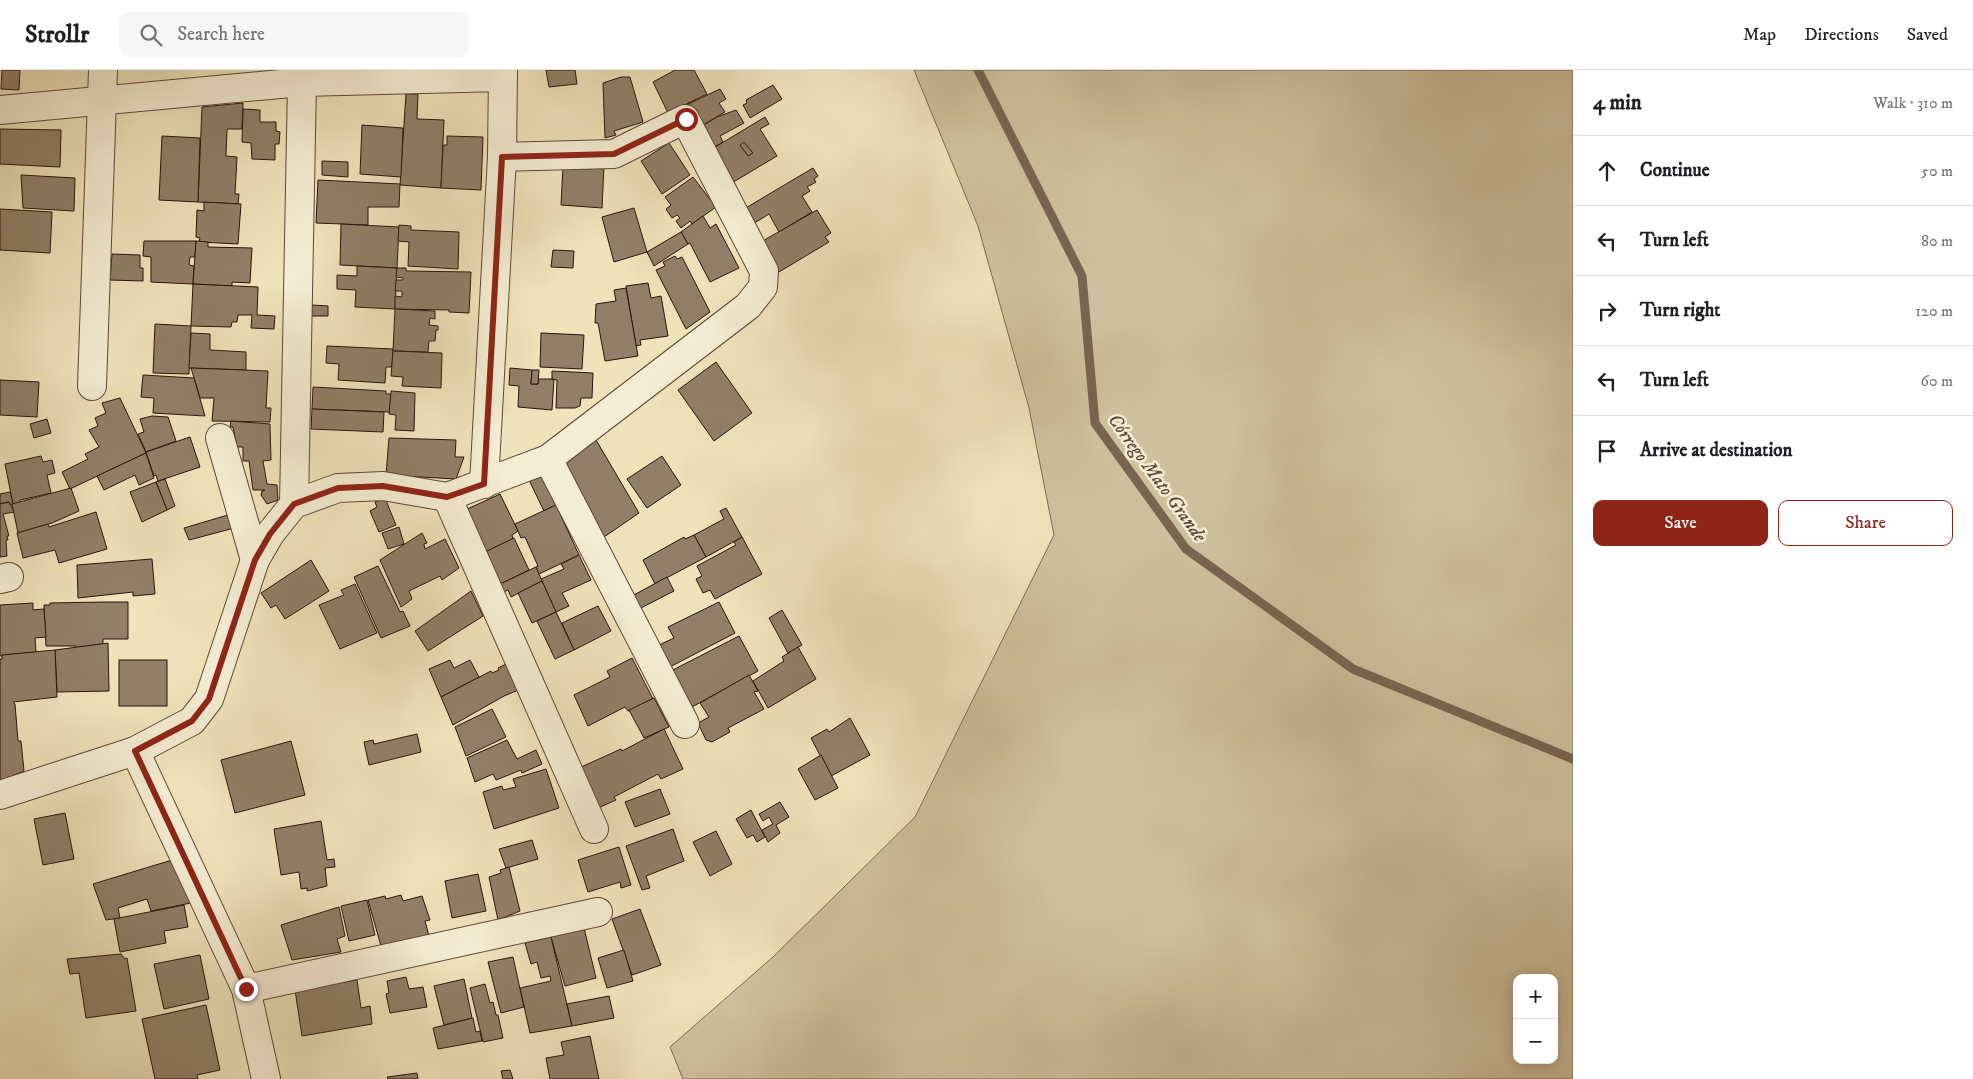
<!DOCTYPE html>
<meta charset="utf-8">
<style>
body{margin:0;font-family:"IM FELL DW Pica",serif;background:#f6f6f6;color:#202124}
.controls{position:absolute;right:15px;bottom:15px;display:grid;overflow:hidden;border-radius:10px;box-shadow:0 2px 12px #0003}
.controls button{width:45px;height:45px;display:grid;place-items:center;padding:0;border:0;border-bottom:1px solid #e0e0e0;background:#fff;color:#202124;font:25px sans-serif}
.stop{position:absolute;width:15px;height:15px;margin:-11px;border:4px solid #8f2418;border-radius:50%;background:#fff}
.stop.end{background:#8f2418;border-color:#fff;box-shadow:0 1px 5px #0008}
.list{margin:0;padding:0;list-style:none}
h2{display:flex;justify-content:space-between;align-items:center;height:65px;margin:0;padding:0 20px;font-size:21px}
h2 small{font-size:16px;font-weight:400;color:#757577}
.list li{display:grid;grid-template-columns:32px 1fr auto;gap:15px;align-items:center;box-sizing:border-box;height:70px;padding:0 20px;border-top:1px solid #e0e0e0}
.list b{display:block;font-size:19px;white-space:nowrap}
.list em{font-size:16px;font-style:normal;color:#757577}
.actions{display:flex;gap:10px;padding:15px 20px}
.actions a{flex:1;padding:11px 0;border:1px solid #8f2418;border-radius:10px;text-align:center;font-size:18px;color:#8f2418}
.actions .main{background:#8f2418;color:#fff}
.icon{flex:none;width:28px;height:28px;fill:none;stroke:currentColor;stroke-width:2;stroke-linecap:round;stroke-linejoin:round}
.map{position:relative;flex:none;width:1573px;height:1009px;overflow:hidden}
header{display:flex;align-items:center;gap:30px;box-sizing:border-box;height:70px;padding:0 25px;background:#fff;border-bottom:1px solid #e0e0e0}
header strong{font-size:24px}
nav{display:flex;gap:28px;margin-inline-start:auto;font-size:18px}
.search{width:350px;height:45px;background:#f6f6f6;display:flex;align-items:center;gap:12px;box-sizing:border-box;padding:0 18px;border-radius:10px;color:#757577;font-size:19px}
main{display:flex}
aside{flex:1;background:#fff}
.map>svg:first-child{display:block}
.green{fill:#cec09e;stroke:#7c6a54;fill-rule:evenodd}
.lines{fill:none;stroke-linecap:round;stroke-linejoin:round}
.stream{stroke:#786550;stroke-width:9}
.building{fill:#917f67;stroke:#2b130a}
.street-casing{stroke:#5c4736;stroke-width:30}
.street{stroke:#f5edd3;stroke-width:28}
.route{stroke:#8f2418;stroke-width:6}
.labels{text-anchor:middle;stroke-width:5;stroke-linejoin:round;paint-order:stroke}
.water-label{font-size:19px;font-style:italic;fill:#5f4a39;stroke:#f5edd3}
</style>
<header>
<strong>Strollr</strong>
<div class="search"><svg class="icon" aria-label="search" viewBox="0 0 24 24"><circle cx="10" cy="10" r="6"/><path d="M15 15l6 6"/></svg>Search here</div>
<nav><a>Map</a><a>Directions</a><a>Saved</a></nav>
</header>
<main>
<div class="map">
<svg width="1573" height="1009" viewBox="0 0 1573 1009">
<rect width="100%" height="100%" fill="#efe3bc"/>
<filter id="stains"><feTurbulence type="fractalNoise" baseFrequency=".004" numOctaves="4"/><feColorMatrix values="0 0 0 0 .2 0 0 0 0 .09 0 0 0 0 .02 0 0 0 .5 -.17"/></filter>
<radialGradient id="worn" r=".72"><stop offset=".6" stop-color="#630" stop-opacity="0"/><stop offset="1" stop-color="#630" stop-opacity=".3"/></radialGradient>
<path class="green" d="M914,0H1573V1009H683L670,977L773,887L915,747L1054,465L1029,338L978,156ZM1517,908H1554V990H1517Z"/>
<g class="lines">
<path class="stream" d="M978,0L1082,206L1095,353L1186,479L1353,599L1573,689"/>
</g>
<g class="building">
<path d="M2,0H20L19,20L1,19Z"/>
<path d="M546,0H575L577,14L549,17Z"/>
<path d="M675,0H694L707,24L668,43L653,12Z"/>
<path d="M621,7H630L643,52L614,61L616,65L605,68L603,13Z"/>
<path d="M773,15L782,29L750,48L743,35L747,33L746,30Z"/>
<path d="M720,19L726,29L719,33L725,42L698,58L686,35Z"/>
<path d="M406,24H418L417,49L444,50L441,118L400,115Z"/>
<path d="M243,33L242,59H227L226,86L237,87L235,124H239L238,134L198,132L202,37Z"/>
<path d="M243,39L260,40V52H276V61L280,62L279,74H275V90L252,89L251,73L242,72Z"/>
<path d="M736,40L744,53L720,66L723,72L708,81L697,59L717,47Z"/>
<path d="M765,47L769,54L760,59L777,86L730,114L707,82Z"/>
<path d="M362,55L403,58L401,107L360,104Z"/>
<path d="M0,59L61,60L60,97L0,94Z"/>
<path d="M162,66L200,68L198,132L159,130Z"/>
<path d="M447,66L483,67L481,120L441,118L443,75H447Z"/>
<path d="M744,72L753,83L748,86L740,75Z"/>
<path d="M669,73L690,105L662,124L641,91Z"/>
<path d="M322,91L348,92V107L322,105Z"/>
<path d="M563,96L599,98V96H604L602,138L561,135Z"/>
<path d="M813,98L818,106L814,109L816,112L807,117L810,121L802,126L812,142L779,162L769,144L748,157L739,142Z"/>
<path d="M21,105L75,108L74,141L23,138Z"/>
<path d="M693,107L716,137L692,154L690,151L681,158L676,151L680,148L677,145L672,148L666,139L671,135L665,127Z"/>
<path d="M318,110L400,114L399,137H368V155L316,153Z"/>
<path d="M204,132L241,134L238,174L199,172L200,168L196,167L197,140L204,141Z"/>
<path d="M634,138L647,182L614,192L602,147Z"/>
<path d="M0,139L52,142L50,183L0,180Z"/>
<path d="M817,140L831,163L825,167L829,172L779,202L761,172Z"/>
<path d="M703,146L710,158L716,154L739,198L710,212L690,173L688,174L681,162Z"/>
<path d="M341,154L399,157L397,198L340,195Z"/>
<path d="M399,155L411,156V160L459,162L458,199L408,196L409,172L398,171Z"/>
<path d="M681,162L688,174L654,196L647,182Z"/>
<path d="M144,171H196L195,187H190L189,195L194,196L193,214L151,212V187L143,186Z"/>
<path d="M196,171L208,172V177L252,178L250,213L232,212V216L193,214Z"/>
<path d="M553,180L574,181L573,198L551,197Z"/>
<path d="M112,184L140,185V198H143V211L110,210Z"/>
<path d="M675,186L677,189L682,187L710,242L686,259L656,200L665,196L663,192Z"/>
<path d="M357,196L397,198L395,239L355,237L356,220L337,219V205L357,206Z"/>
<path d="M397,198H406V201L471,202L469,243L449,242V240L395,239V226L402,227V221H395L396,210H403V208L396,207Z"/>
<path d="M648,213L651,228L661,226L668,266L640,270L641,275L636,276L626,216Z"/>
<path d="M193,214L258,217L257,245L275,246L274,259L251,258L252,245H238L237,252H232L231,257L191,256Z"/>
<path d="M626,218L638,286L605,291L598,253H595L596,234L616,231L614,220Z"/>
<path d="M312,235L328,236V246H311Z"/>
<path d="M395,239L435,241V249L430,248L429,255L438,256V260H436L435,271H429L428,282L393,281Z"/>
<path d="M155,254L191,256L189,304L153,303Z"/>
<path d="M191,263L210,264V280L246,282V300L189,298Z"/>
<path d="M541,263L584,265L582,299L540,297Z"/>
<path d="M327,276L393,279L392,297H386L385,313L338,310L339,294L326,293Z"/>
<path d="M393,281L442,283L441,318L402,316L403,307L391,306Z"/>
<path d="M716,292L752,343L714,371L678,320Z"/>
<path d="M191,298L268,301L266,338H271L270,352L212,351L214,328H200Z"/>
<path d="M510,298L532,300L531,314H538V309H554L552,340L518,337L519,316L509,315Z"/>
<path d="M532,300H539L538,314H531Z"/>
<path d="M552,301L593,303L592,328H581L580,336L575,338H556L557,310L552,309Z"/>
<path d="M143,305L194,308L205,346L153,343L154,328L141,327Z"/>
<path d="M0,310L39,312L37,347L0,345Z"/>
<path d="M313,317L386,321V324H391L390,342L312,339Z"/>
<path d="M391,321L415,323L414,361L395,360L396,345L389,344Z"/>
<path d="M120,328L146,383L70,419L62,402L88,389L85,384L99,377L89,360L98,356L95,348L106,343L102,333Z"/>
<path d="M312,339L384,342L383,362L311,359Z"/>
<path d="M152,346L168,347L176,371L146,382L138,364L144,362L140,349Z"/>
<path d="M47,349L51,363L34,368L30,354Z"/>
<path d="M231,351L270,354L271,390L263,391L267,414L277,415L278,430L267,434L261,425L262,421L265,420H253L249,391H243V377H237L233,357H230Z"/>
<path d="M190,367L200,397L158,411L156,405L154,406L146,382Z"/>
<path d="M389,368L456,370L455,387H464L456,409L386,405Z"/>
<path d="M596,370L639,443L604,467L560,394Z"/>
<path d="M146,383L154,408L139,415L135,405L104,420L97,406Z"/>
<path d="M41,386L43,392L52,390L55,403L47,405L51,423L20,430V432L13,434L5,394Z"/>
<path d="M662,386L681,415L647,438L627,409Z"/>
<path d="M541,404L556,435L544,441L529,410Z"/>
<path d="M165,409L175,436L167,440L156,412Z"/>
<path d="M156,412L167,440L142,452L130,422Z"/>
<path d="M71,418L79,441L52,453L18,463L12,434Z"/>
<path d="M10,422L13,434L9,435V432L0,434V424Z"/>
<path d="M500,424L518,461L512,465L513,469L479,485L463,441Z"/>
<path d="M385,428L396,455L379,462L370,441L377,437L375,432Z"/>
<path d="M9,432L14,442L3,444L9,466H7L8,470H6L7,486L0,487V434Z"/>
<path d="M556,435L579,485L539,504L536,497L538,496L525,467L521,468L515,454Z"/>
<path d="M726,438L742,467L706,487L694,465L724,449L720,441Z"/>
<path d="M96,442L107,479L59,493L55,480L23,488L17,463L48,454L49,457Z"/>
<path d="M238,442L242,456L189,470L184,458Z"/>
<path d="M399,457L404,474L388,479L382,463Z"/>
<path d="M422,463L427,473L424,474L425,479L445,469L459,498L442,510L440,506L409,521L412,529L401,537L380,490Z"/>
<path d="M694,465L706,487L655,514L643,490L684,467L685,469Z"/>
<path d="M742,467L762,504L715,529L710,520L703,523L696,509L702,506L697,496L736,475L734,472Z"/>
<path d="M514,468L529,500L496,516L481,484Z"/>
<path d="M579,485L591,510L562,523L569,536L556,542L541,509L564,499L561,494Z"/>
<path d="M152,489L155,524L133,526V522L78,528L77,495Z"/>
<path d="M311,490L329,521L285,549L276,535L271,538L261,523Z"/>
<path d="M378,496L400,542L403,541L410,556L381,568L354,507Z"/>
<path d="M536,497L542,511L511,527L508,520L499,524L496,516Z"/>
<path d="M667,507L674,521L639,539L632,526Z"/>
<path d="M542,511L556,542L532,553L518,523Z"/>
<path d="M355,514L377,563L340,579L319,535L344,525L341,520Z"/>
<path d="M471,521L483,546L428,581L415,561Z"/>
<path d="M102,532H128V569H103V574L76,578V576H46L44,535H50V533Z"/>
<path d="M719,532L735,563L668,598L657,576L674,568L668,557Z"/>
<path d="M33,533V540L44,539L46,567L35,568L36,582L0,586V535Z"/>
<path d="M598,536L611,561L574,580L562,553Z"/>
<path d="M782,540L802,575L788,583L769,548Z"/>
<path d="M556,542L574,580L555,589L537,551Z"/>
<path d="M739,566L758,601L690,638L671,601Z"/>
<path d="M108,573L109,621L57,622L55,580Z"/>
<path d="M798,577L816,609L768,638L753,611L784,591L782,587Z"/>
<path d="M55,580L57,627L13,632L15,634L18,671H21L24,701L0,711V589H2V585Z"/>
<path d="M632,588L653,629L628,641L625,637L588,656L574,625L610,607L607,601Z"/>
<rect x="119" y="590" width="48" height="46"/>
<path d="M450,590L454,598L470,590L479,607L441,627L429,599Z"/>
<path d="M508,593L521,619L504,626L453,655L441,627L491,601L492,603L499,600L498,598Z"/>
<path d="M749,605L758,621L754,622L764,639L728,658L730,662L712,672L706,670L698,653L709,647L700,633Z"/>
<path d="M654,628L669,657L644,668L629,640Z"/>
<path d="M492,639L506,667L466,686L455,657Z"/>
<path d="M850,648L870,685L831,706L811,668L827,659L829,662Z"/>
<path d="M664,659L683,699L661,709L658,704L614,727L616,730L598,738L579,698L621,679L622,681Z"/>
<path d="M417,664L421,682L369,695L364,672L373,670L374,674Z"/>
<path d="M507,670L517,689L536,680L542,694L522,703L521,700L496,710L493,704L475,712L467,688Z"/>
<path d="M291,671L305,725L235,743L221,690Z"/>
<path d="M821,685L838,718L815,730L798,699Z"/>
<path d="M546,699L559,738L494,759L483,722L502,716L503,720L516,717L513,709Z"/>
<path d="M660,719L670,744L635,757L625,732Z"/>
<path d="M780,732L789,747L776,755L780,763L768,772L762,760L773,754L769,747L763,751L759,744Z"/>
<path d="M751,740L765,767L757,772L753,765L747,768L736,749Z"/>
<path d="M65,743L74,789L43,795L34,749Z"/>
<path d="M321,751L327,790L334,789L335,797L325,798L327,816L307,821V818L301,819L299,802L281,805L274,759Z"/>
<path d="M673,759L684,791L646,806L650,818L642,820L626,776Z"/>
<path d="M716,761L732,794L710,806L693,772Z"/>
<path d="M532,770L538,789L506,798L499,779Z"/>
<path d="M619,777L631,815L621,818L620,812L588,822L578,790Z"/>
<path d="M172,790L191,833L151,841L147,829L118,838L120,848L106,850L93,814Z"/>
<path d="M509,797L520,841L498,850L489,807L501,803L500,800Z"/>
<path d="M478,804L486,841L452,848L445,811Z"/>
<path d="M401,825L403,831L422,826L430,850L425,851L430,870L383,883L368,830L385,826L386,829Z"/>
<path d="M367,830L375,865L349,871L341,836Z"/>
<path d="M184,835L188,857L164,861L166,873L120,882L114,849Z"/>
<path d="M339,837L345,866L337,869L341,882L292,890L281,855Z"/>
<path d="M640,839L661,895L632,905L612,849Z"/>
<path d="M584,858L596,908L565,916L551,867Z"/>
<path d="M551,867L572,956L530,963L520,918L551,911L550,906L541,908L537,892L531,894L525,873Z"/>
<path d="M624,880L633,911L607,918L598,888Z"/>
<path d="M121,884L125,889L127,888L136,941L86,948L79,903L70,904L67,889Z"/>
<path d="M200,885L209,929L164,939L154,894Z"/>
<path d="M513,887L524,937L501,943L488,892Z"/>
<path d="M406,907L409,919L423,917L427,937L390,943L386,924L389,923L387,911Z"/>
<path d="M464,909L472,948L444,955L434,916Z"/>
<path d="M357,910L361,938L370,936L372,954L302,966L295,920Z"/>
<path d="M485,914L490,933L493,932L496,945H498L503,968L483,972L470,918Z"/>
<path d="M609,926L614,948L572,956L567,934Z"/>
<path d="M206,935L220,1000L197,1005L198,1009H155L142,949Z"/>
<path d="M473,948L476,962L480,961L482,971L438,979L433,958Z"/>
<path d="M590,966L599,1009H550L546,988L564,985L561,972Z"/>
<path d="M510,1000L513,1009H503L501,1001Z"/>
<path d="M417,1003L418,1009H388L387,1007Z"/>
</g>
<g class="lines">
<g class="street-casing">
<g id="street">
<path d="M0,40L302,12L503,7"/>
<path d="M92,316L103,0"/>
<path d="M220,368L255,490"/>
<path d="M548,389L685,654"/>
<path d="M484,414L502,87L503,0"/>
<path d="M447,427L594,759"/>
<path d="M294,434L302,12"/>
<path d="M0,509L9,507"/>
<path d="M135,681L192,651L209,629L255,490L270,464L294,434L338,418L383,416L447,427L548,389L748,236L763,217L764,201L685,49L614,84L502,87"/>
<path d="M0,725L135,681L246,919L266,1009"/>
<path d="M246,919L598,842"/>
</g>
</g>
<use href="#street" class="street"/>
</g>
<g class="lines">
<path class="route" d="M246,919L135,681L192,651L209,629L255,490L270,464L294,434L338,418L383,416L447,427L484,414L502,87L614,84L686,49"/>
</g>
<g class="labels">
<g class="water-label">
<text transform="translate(1158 407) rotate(54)" y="7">Córrego Mato Grande</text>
</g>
</g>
<rect width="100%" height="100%" filter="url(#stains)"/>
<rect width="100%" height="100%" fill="url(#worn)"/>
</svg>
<div class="controls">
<button>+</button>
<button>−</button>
</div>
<div class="stop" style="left:686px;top:49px"></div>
<div class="stop end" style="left:246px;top:919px"></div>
</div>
<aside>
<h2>4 min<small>Walk · 310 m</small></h2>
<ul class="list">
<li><svg class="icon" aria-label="ahead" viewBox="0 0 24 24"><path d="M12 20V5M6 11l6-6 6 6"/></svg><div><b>Continue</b></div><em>50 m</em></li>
<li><svg class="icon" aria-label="left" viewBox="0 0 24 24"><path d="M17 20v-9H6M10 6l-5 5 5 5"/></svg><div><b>Turn left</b></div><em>80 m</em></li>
<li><svg class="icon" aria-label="right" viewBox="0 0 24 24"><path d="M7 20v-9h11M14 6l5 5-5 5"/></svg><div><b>Turn right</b></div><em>120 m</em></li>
<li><svg class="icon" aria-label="left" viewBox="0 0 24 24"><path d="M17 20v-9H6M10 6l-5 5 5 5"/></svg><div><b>Turn left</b></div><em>60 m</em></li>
<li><svg class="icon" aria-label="arrive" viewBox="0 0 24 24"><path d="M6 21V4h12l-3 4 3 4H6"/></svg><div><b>Arrive at destination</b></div></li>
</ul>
<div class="actions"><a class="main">Save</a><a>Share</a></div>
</aside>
</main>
